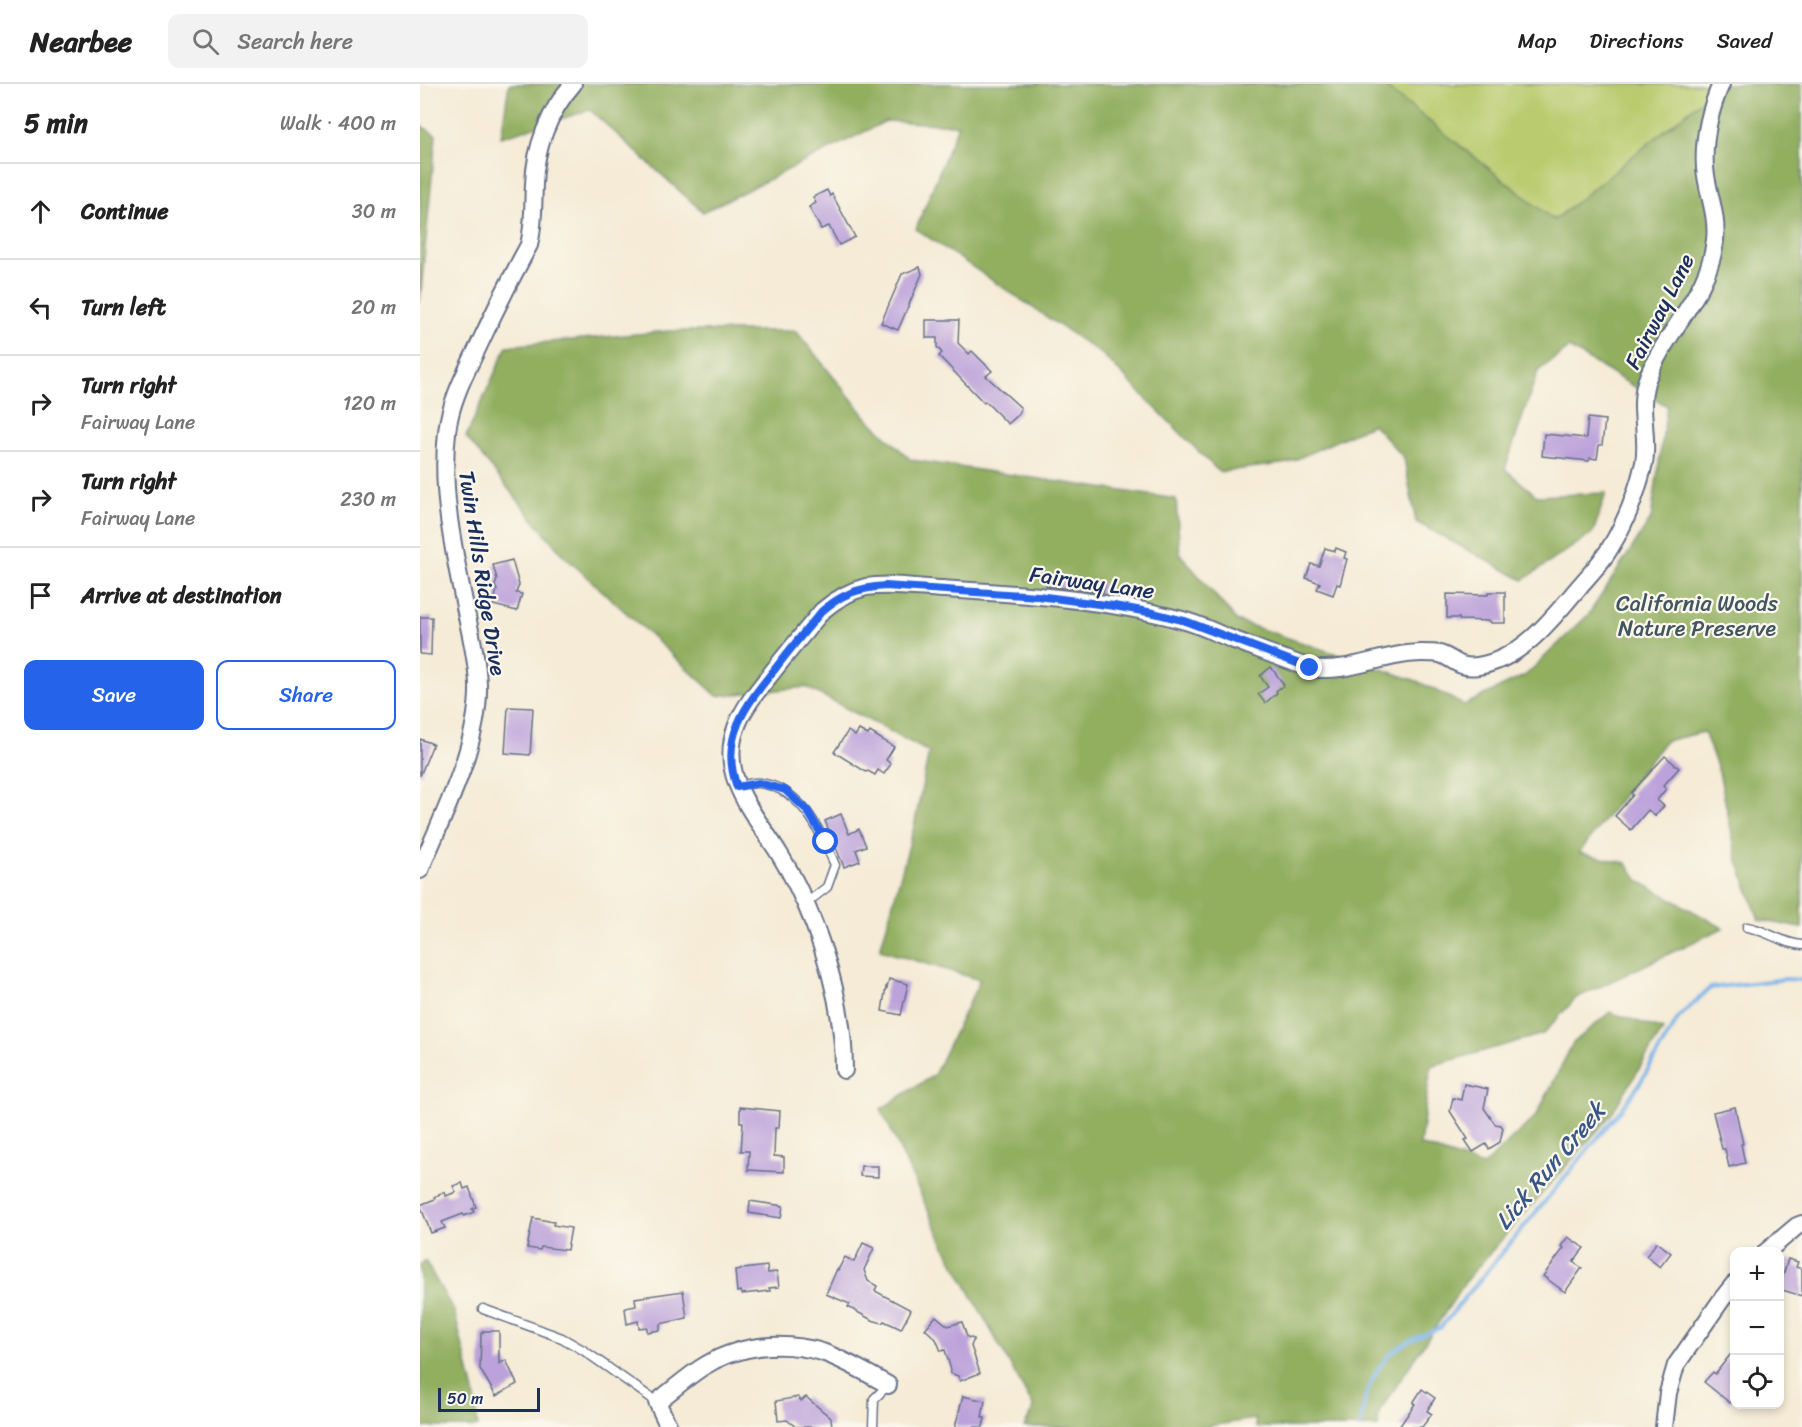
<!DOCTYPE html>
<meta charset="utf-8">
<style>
body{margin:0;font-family:Sriracha,sans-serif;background:#f2f2f2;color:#222}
.controls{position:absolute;right:18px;bottom:18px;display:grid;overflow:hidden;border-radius:12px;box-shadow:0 3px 9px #0003}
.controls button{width:54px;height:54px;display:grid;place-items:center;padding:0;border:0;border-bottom:2px solid #e0e0e0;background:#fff;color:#222;font:30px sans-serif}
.scale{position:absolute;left:18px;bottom:15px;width:102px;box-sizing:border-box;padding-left:6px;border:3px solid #1b2f5e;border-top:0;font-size:16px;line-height:21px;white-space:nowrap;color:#1b2f5e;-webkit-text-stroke:4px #fbf7ec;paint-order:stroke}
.stop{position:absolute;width:18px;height:18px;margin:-14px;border:4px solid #2563eb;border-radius:50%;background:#fff}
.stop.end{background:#2563eb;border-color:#fff;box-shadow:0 2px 6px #0008}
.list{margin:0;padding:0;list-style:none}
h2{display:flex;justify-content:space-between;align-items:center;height:78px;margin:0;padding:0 24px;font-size:26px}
h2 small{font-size:20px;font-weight:400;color:#767676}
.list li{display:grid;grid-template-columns:39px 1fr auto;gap:18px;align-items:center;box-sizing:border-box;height:96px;padding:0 24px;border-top:2px solid #e0e0e0}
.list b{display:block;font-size:22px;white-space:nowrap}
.list p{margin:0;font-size:20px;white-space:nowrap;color:#767676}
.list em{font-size:20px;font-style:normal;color:#767676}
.actions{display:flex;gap:12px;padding:18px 24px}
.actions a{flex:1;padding:14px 0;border:2px solid #2563eb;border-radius:12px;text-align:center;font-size:21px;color:#2563eb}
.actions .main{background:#2563eb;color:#fff}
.icon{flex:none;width:33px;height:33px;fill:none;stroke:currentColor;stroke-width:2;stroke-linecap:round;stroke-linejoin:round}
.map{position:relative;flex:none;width:1382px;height:1343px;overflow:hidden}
header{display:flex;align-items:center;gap:36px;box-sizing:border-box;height:84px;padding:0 30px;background:#fff;border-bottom:2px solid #e0e0e0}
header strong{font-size:28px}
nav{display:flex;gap:33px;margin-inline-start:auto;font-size:21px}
.search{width:420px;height:54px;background:#f2f2f2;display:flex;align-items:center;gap:15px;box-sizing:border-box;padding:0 21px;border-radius:12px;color:#767676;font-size:22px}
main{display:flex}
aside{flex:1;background:#fff}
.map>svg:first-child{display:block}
.green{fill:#b9cb6e;stroke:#6a7d66;stroke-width:1.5}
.forest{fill:#92af61;stroke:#566f60;stroke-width:1.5}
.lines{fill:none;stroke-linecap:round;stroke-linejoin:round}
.stream{stroke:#7ab2e9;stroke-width:4}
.building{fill:#bca2da}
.lane-casing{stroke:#677188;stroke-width:11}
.street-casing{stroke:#677188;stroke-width:20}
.lane{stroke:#fff;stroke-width:8}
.street{stroke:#fff;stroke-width:16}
.route{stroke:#2563eb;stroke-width:8}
.labels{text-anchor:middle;stroke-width:4.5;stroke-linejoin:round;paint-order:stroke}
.street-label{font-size:22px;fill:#1b2f5e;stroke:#fbf7ec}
.park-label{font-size:22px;fill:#425662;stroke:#fbf7ec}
.water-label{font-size:24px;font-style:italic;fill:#385688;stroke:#fbf7ec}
</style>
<header>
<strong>Nearbee</strong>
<div class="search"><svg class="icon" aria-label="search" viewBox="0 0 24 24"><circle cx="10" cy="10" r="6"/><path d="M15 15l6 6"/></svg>Search here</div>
<nav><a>Map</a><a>Directions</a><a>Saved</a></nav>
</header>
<main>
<aside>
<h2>5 min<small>Walk · 400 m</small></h2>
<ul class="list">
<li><svg class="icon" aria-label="ahead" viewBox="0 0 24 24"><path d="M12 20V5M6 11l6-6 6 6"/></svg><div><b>Continue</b></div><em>30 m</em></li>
<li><svg class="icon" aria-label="left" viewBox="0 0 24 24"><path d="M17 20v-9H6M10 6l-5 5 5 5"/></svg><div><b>Turn left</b></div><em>20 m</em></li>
<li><svg class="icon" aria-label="right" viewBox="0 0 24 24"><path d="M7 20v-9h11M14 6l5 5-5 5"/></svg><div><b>Turn right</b><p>Fairway Lane</p></div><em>120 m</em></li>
<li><svg class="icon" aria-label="right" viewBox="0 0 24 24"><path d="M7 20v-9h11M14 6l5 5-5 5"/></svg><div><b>Turn right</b><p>Fairway Lane</p></div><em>230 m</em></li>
<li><svg class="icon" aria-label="arrive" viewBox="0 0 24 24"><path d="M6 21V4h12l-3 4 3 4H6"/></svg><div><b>Arrive at destination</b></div></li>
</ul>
<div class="actions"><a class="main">Save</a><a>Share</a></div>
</aside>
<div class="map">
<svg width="1382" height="1343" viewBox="0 0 1382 1343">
<rect width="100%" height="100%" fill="#fbf7ec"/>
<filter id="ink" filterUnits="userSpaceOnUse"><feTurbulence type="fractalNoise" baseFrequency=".0167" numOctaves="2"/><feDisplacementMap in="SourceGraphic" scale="12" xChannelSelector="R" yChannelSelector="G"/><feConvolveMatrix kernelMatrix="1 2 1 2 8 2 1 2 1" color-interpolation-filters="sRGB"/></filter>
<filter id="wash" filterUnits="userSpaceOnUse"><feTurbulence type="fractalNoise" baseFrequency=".008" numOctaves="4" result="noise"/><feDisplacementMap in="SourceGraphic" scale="24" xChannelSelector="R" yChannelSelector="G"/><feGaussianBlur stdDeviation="1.35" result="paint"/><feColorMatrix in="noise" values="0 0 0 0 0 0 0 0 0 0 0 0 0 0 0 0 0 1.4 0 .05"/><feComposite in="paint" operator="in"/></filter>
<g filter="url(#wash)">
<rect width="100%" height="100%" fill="#f5ebd6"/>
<path class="green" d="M962,0H1302L1134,137Z"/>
<g class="forest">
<path d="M89,0H962L1134,136L1302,0H1382V844L1339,836L1317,774L1299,688L1284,648L1245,657L1159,769L1206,779L1219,797L1303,844L1156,914L1123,950L1011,982L1000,1061L1063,1082L1116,1032L1153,959L1190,928L1243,946L1190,1032L1048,1194L959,1328L958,1343H836L835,1335L782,1343H604L614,1324L526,1165L461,1025L514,991L560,896L460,866L494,743L509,668L386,603L297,612L141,469L46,353L87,262L249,247H376L447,334L491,376L756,415L760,470L817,537L997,597L1044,621L1106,591L1169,530L1231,435L1247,322L1149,264L1118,287L1085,385L1117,412L1186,409L1173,449L1103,496L996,438L984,374L953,340L868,379L799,388L683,271L496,145L538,41L466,37L283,128L170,26L81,53Z"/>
<path d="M0,41L16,51L0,217Z"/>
<path d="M5,1177L34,1227L54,1308L58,1343H0V1182Z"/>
</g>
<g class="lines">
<path class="stream" d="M940,1343C943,1331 943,1317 948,1306C964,1265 982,1260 1020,1244L1203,1023L1220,999L1259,933L1290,904L1366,895L1382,896"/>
</g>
<g id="blocks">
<g class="building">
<path d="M407,106L410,112L412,110L435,153L419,161L409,142L401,145L389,123L396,119L393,113Z"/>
<path d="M500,183L502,190L478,246L461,239L482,190Z"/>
<path d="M506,236H539L538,259L549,270L552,267L572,287L566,292L601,324L599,330L588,340L565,317L564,319L519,272L522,269L517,263V254H506Z"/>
<path d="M1168,334L1185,336L1182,361H1179L1177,375L1170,374L1169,377L1122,372L1124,350L1166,354Z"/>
<path d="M905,464L915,467L916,464L926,468L924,474L927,475L923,490L920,501L917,500L913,511L897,505L900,499L886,494L891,480L899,482Z"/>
<path d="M92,476L99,501L96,509L102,510L97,527L73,521L77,506L75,502L77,495L73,481Z"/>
<path d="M635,490L685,500L683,509L626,502L628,491L634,492Z"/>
<path d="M1068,508H1085V539H1071L1070,537L1039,536V534H1027V510L1068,511Z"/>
<path d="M0,533H12L11,571L0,570Z"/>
<path d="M851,583L864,601L856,607L857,609L845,619L838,610L848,603L840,592Z"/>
<path d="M88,623L113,624L110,671L85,669Z"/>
<path d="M439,646L448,651L450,648L474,663L466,676L471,680L464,690L458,686L455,691L448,687L446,688L414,668L428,647L435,652Z"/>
<path d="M0,655L13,660L0,692Z"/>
<path d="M1245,672L1259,684L1243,702L1246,705L1237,716L1244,722L1235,732L1228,726L1211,746L1195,732L1213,711L1211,709Z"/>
<path d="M421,730L429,750L439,745L446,762L436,766L440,777L424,783L405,737Z"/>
<path d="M469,895L488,900L481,931L462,927L466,903L467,904Z"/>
<path d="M1044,1000L1068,1005L1064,1024L1075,1040L1081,1041L1083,1044L1080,1058L1069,1065L1066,1060L1053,1068L1045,1056L1048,1055L1030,1027L1033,1014L1041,1016Z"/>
<path d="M320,1023L360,1027L359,1044H355L354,1072L364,1073V1088L328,1086L329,1067H321L323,1038H320Z"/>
<path d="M1315,1023L1323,1060H1321L1325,1079L1309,1083L1305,1065H1302L1293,1028Z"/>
<path d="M441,1082H458V1093L440,1092Z"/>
<path d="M42,1099L44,1105L49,1103L56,1123L52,1125L54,1128L44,1132L43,1130L22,1138L25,1144L11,1149L0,1121L15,1115L14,1113L25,1108L26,1112L36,1108L33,1102Z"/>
<path d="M330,1117L363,1122L361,1134L329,1129Z"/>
<path d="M113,1134L134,1138L133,1141L151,1144L147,1166L121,1163L120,1166L107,1164Z"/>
<path d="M1148,1153L1164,1164L1153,1178L1162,1184L1145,1208L1123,1192L1144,1164L1141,1162Z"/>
<path d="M1237,1158L1251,1169L1240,1183L1226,1172Z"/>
<path d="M443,1159L454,1164L444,1186L448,1197L457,1202L455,1207L491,1226L481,1245L464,1237L462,1239L452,1236L428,1223L430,1220L406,1210L417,1185L418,1186L425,1173L434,1178Z"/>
<path d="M1368,1175L1378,1178L1376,1183L1382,1185V1212L1359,1205Z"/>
<path d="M347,1182L348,1189L357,1188L359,1203L349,1204L350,1207L322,1210L321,1207L317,1208L315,1186Z"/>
<path d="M263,1207L267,1234L240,1240V1246L227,1248V1243L219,1244L218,1237L207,1240L205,1224L216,1222L215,1214Z"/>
<path d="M516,1232L528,1242L542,1238L547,1253L554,1255L551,1262L560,1289L540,1297L538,1292L530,1289L531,1286L525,1266L521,1267L516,1255L505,1245Z"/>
<path d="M63,1247H79V1280L86,1276L97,1300L76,1312L60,1285L61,1249H63Z"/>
<path d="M1314,1266V1313L1310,1319L1284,1298L1293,1288L1295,1290Z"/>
<path d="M1002,1305L1015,1314L1007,1327L1012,1330L1002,1343H979L995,1320L993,1319Z"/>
<path d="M543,1312L565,1317L562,1333L565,1334L563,1343H535Z"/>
<path d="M378,1313L381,1317L386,1313L411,1334L412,1343H376L367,1336L358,1337L356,1317Z"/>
</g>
</g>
</g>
<g filter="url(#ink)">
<use href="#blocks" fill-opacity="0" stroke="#677188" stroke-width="1.5"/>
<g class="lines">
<g class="lane-casing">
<g id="lane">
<path d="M317,703C325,701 333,698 340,699C382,705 400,746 415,781L407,803L385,820"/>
<path d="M1327,843C1346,846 1363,860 1382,861"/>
<path d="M63,1225L142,1254L163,1266L237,1318"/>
<path d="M453,1343L454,1315L468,1301"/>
</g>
</g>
<g class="street-casing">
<g id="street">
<path d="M0,786C23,731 60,660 58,600C57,577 52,555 47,533C35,471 20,411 27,348C30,318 45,290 58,263C74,228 91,194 109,161C114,141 113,120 114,100C115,64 129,27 153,0"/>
<path d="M424,986C424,937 412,887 394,840C385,817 373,792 360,771C336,731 298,694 316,644C323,624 337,607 350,591C367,569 385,548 402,527C415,516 429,507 446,503C470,499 498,504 523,505C603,510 685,515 762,536C778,540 794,548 809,554C836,564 863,575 890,584C929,590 963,569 1002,569C1007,569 1015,569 1020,570C1035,575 1038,585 1058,582C1102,575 1132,535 1159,503C1170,490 1182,478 1190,464C1206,438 1217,409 1224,379C1229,352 1218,325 1226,298C1243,249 1290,210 1295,156C1298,131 1287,108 1285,84C1283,55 1290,26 1301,0"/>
<path d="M1346,1168L1377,1142L1382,1140"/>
<path d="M249,1343L237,1318C251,1307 266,1294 281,1284C316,1261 362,1256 402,1268C425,1276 447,1289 468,1301"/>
<path d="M1244,1343L1248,1309L1256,1281L1302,1215L1314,1200"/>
</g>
</g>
<use href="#lane" class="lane"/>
<use href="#street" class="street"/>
</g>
</g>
<g class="lines" filter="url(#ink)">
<path class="route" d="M406,758L387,726L365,706L339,699L317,703C299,654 326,621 355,585C370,565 386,546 402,527C422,510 438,504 465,502L618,512L694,522L734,529L765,537L890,584"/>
</g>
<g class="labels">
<g class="street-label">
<text transform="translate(1239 227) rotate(-63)" y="8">Fairway Lane</text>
<text transform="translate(63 489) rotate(81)" y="8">Twin Hills Ridge Drive</text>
<text transform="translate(672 498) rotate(8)" y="8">Fairway Lane</text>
</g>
<g class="park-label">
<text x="1277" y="527">California Woods<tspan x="1277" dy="25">Nature Preserve</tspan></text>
</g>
<g class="water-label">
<text transform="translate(1130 1082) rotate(-50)" y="8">Lick Run Creek</text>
</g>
</g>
</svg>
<div class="controls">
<button>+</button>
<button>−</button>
<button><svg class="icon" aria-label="locate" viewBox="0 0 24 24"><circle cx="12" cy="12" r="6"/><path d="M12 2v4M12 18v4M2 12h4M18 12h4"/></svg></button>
</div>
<div class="scale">50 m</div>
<div class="stop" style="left:406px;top:758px"></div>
<div class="stop end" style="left:890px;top:584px"></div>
</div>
</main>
